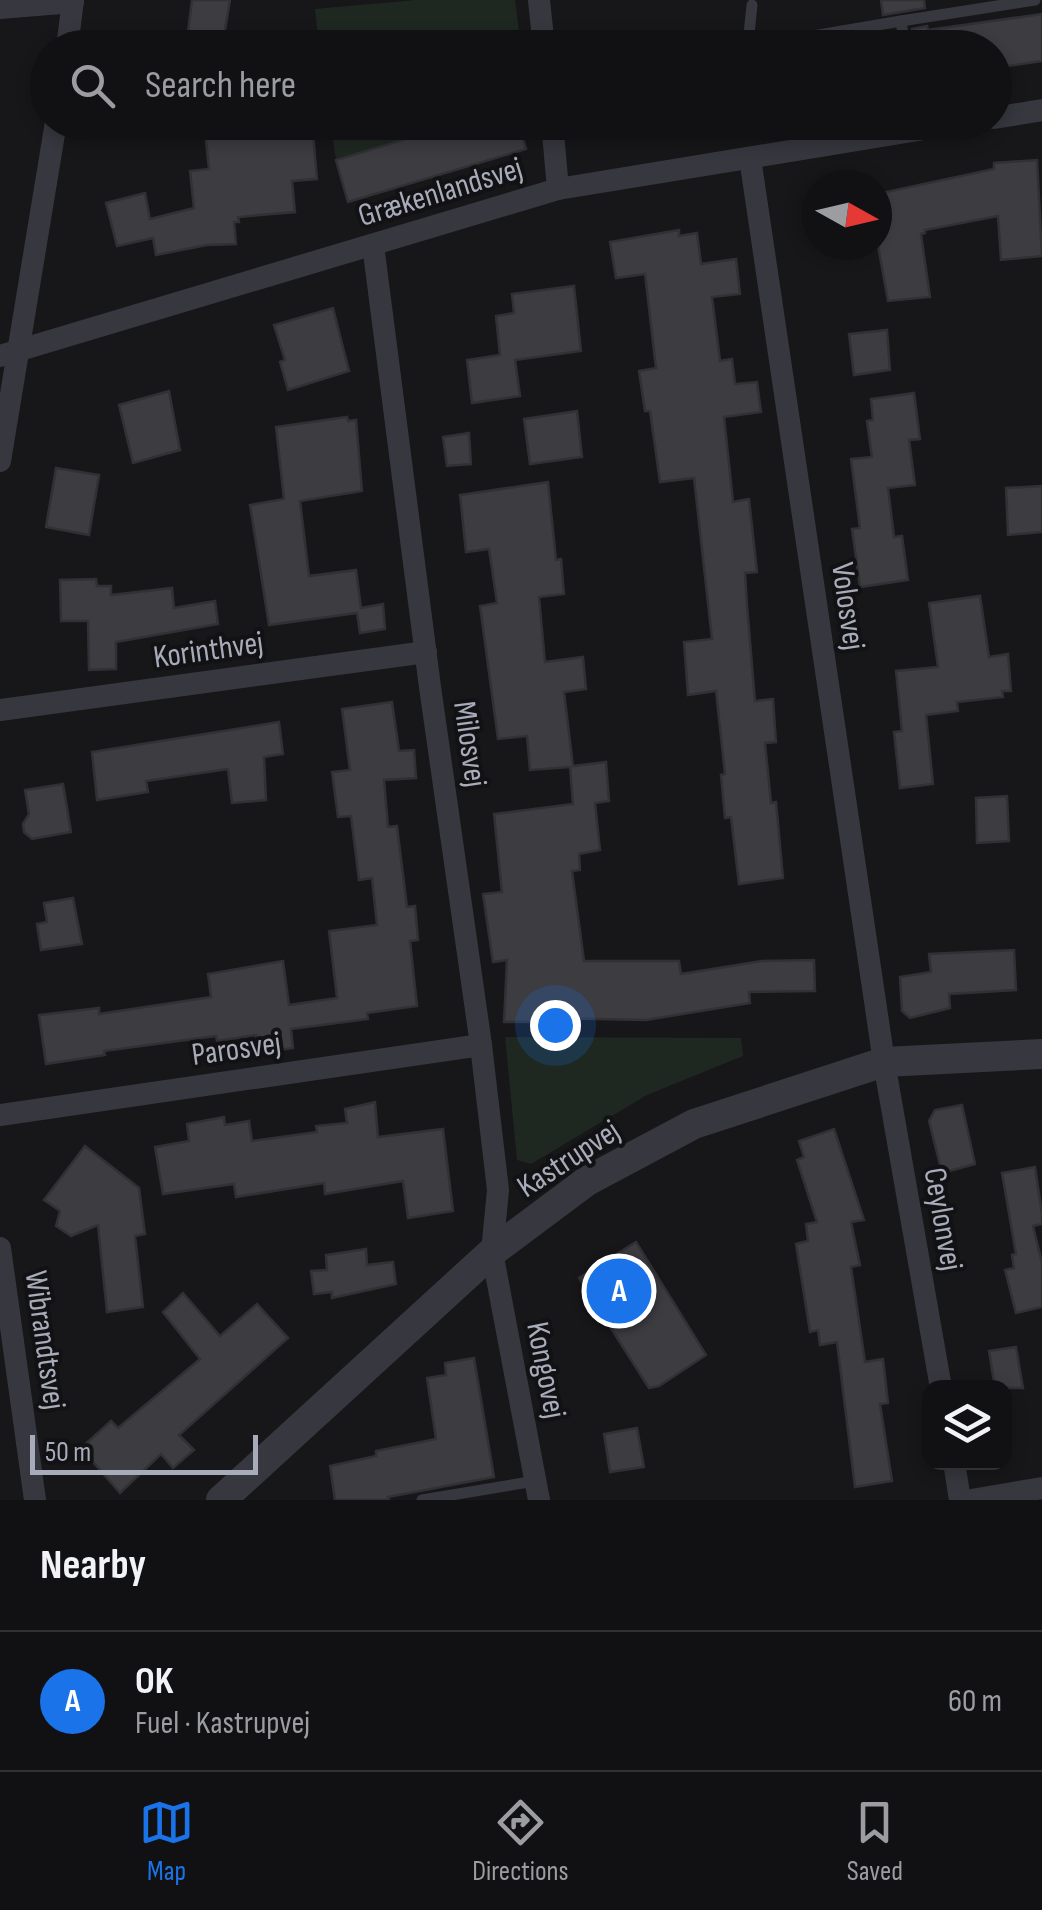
<!DOCTYPE html>
<meta charset="utf-8">
<style>
body{margin:0;font-family:"Sofia Sans Condensed",sans-serif;background:#1a1a1c;color:#f1f3f6}
.controls{position:absolute;right:30px;bottom:30px;display:grid;overflow:hidden;border-radius:20px;box-shadow:0 5px 15px #0003}
.controls button{width:90px;height:90px;display:grid;place-items:center;padding:0;border:0;border-bottom:2px solid #303133;background:#111113;color:#f1f3f6;font:50px sans-serif}
.compass{position:absolute;left:802px;top:170px;width:90px;height:90px;border-radius:50%;background:#111113;box-shadow:0 5px 15px #0003;rotate:98deg}
.scale{position:absolute;left:30px;bottom:25px;width:228px;box-sizing:border-box;padding-left:10px;border:5px solid #a8abba;border-top:0;font-size:28px;line-height:35px;white-space:nowrap;color:#a8abba;-webkit-text-stroke:8px #121214;paint-order:stroke}
.you{position:absolute;left:555px;top:1025px;width:35px;height:35px;margin:-25px;border:8px solid #fff;border-radius:50%;background:#1a73e8;box-shadow:0 0 0 15px #1a73e833}
.badge{display:grid;place-items:center;width:65px;height:65px;border-radius:50%;background:#1a73e8;color:#fff;font-size:32px;font-weight:700}
.pin{position:absolute;translate:-50% -50%;border:5px solid #fff;box-shadow:0 2px 10px #0006}
.list{margin:0;padding:0;list-style:none}
h2{display:flex;justify-content:space-between;align-items:center;height:130px;margin:0;padding:0 40px;font-size:42px}
h2 small{font-size:32px;font-weight:400;color:#9c9da0}
.list li{display:grid;grid-template-columns:65px 1fr auto;gap:30px;align-items:center;box-sizing:border-box;height:140px;padding:0 40px;border-top:2px solid #303133}
.list b{display:block;font-size:38px;white-space:nowrap}
.list p{margin:0;font-size:32px;white-space:nowrap;color:#9c9da0}
.list em{font-size:32px;font-style:normal;color:#9c9da0}
.icon{flex:none;width:55px;height:55px;fill:none;stroke:currentColor;stroke-width:2;stroke-linecap:round;stroke-linejoin:round}
.map{position:relative;flex:none;width:1042px;height:1500px;overflow:hidden}
.search{position:absolute;background:#111113;box-shadow:0 5px 15px #0003;left:30px;right:30px;top:30px;height:110px;display:flex;align-items:center;gap:25px;box-sizing:border-box;padding:0 35px;border-radius:55px;color:#9c9da0;font-size:38px}
.sheet{height:270px;background:#111113}
nav{display:flex;justify-content:space-around;align-items:center;box-sizing:border-box;height:140px;border-top:2px solid #303133;background:#111113;font-size:28px;color:#9c9da0}
nav a{display:grid;justify-items:center;gap:5px}
nav .on{color:#1a73e8}
.map>svg:first-child{display:block}
.green{fill:#1e2821}
.building{fill:#3c3c41;stroke:#313135;stroke-width:2.5}
.lines{fill:none;stroke-linecap:round;stroke-linejoin:round}
.service{stroke:#37383f;stroke-width:11}
.minor{stroke:#37383f;stroke-width:22}
.tertiary{stroke:#37383f;stroke-width:30}
.labels{text-anchor:middle;stroke-width:8;stroke-linejoin:round;paint-order:stroke}
.street-label{font-size:32px;fill:#a8abba;stroke:#121214}
</style>
<div class="map">
<svg width="1042" height="1500" viewBox="0 0 1042 1500">
<rect width="100%" height="100%" fill="#171719"/>
<g class="green">
<path d="M416,0H515L521,47H319L315,9Z"/>
<path d="M330,122H454V123L336,159Z"/>
<path d="M505,1037L741,1038L743,1056L647,1095L531,1164L517,1160Z"/>
</g>
<g class="building">
<path d="M192,0H230L222,48H186Z"/>
<path d="M881,0H924L925,8L883,15Z"/>
<path d="M1042,14V61L994,68V48H914L912,29L927,26L928,30Z"/>
<path d="M204,122H312L317,179L292,181L295,212L238,217L239,222H234L236,244L207,245L156,255L153,238L117,246L106,203L145,193L150,219L194,208L190,171L209,169Z"/>
<path d="M461,122H518L526,149L348,202L336,160Z"/>
<path d="M1037,160L1042,256L1001,260L998,216L925,230V233L921,234L930,297L888,301L877,240V194L994,169V163Z"/>
<path d="M679,230V236L697,233L701,264L736,259L740,294L712,297L720,361L732,359L735,384L757,382L761,412L724,417L733,502L749,499L757,572L745,573L747,605L755,701L773,699L776,742L765,743L771,803L776,802L783,878L739,884L731,817L725,818L721,775L725,774L716,691L688,695L684,642L712,639L694,478L660,482L650,411H645L639,371L656,368L645,274L616,278L610,242Z"/>
<path d="M574,286L581,351L515,360L520,396L472,403L467,360L500,355L496,316L514,313L512,294Z"/>
<path d="M333,308L349,371L288,390L280,362L285,360L274,325Z"/>
<path d="M887,330L890,370L854,375L849,334Z"/>
<path d="M169,391L180,450L133,463L119,405Z"/>
<path d="M914,393L920,439L909,440L915,485L888,488L894,537L902,536L908,580L860,587L852,529L860,528L851,459L872,457L867,421L873,420L871,399Z"/>
<path d="M577,411L582,457L530,464L524,419Z"/>
<path d="M347,417L348,421L356,420L362,491L300,501L309,576L356,570L361,608L383,604L385,629L360,633L357,613L269,625L250,505L284,499L276,427Z"/>
<path d="M469,433L471,464L447,466L443,437Z"/>
<path d="M56,468L99,475L89,535L46,527Z"/>
<path d="M548,482L556,560L561,559L564,594L539,597L545,662L583,657L586,689L564,692L573,766L606,762L609,801L595,803L600,850L579,854L580,870L572,871L584,961H679L681,974L762,961L814,960L815,991L749,992L750,1003L646,1020L545,1018V1022H504L507,960L493,962L483,894L502,892L494,814L573,804L570,767L530,770L527,736L498,739L480,606L497,603L489,549L466,552L460,495Z"/>
<path d="M1042,486V532L1008,535L1006,488Z"/>
<path d="M96,579L97,586H111V595L172,588L174,608L215,601L218,624L116,642V669L89,670L88,621H61L60,580Z"/>
<path d="M980,596L989,657L1008,654L1011,691H1002L1003,697L957,702L958,711L926,715L933,784L900,788L894,732L902,731L896,671L938,667L929,603Z"/>
<path d="M392,702L399,751L414,750L416,778L384,780L388,827L397,826L407,907L415,906L418,940L410,941L417,1006L367,1013L368,1019L291,1029L293,1048L259,1053L256,1035L217,1041L216,1036L104,1051L105,1055L46,1064L39,1015L99,1008V1014L211,997L208,974L283,961L289,1005L337,998L329,931L377,925L372,878L359,880L351,816L338,817L332,772L350,770L342,709Z"/>
<path d="M279,722L283,754L264,757L266,800L232,803L228,769L146,781L148,792L97,800L92,752Z"/>
<path d="M63,784L71,832L32,839L24,832L23,824L29,814L25,790Z"/>
<path d="M1007,796L1009,841L977,843L976,798Z"/>
<path d="M73,898L82,944L41,950L37,924L47,922L44,903Z"/>
<path d="M1014,950L1016,990L949,994L950,1008L910,1018L902,1011L900,977L931,972L929,954Z"/>
<path d="M375,1102L378,1137L443,1129L453,1211L408,1218L403,1181L325,1194L324,1183L236,1197L234,1184L163,1194L155,1147L189,1141L187,1124L224,1117L225,1125L249,1121L252,1141L317,1132L316,1126L347,1123L345,1109Z"/>
<path d="M962,1105L975,1164L942,1173L929,1121L935,1110Z"/>
<path d="M834,1129L864,1220L851,1222L860,1265L851,1267L865,1362L883,1359L888,1403L880,1404L892,1481L855,1487L837,1342L820,1345L818,1330L810,1332L796,1244L808,1241L806,1224L817,1222L797,1160L804,1157L799,1141Z"/>
<path d="M85,1146L139,1188L145,1234L135,1236L143,1307L107,1312L98,1225L71,1236L56,1226L60,1211L44,1200Z"/>
<path d="M1035,1167L1042,1214V1224L1033,1226L1042,1263V1307L1016,1313L1005,1270L1014,1268L1012,1255L1016,1254L1002,1173Z"/>
<path d="M636,1242L706,1355L659,1386L649,1388L579,1278Z"/>
<path d="M366,1249L367,1265L393,1262L396,1284L332,1298V1292L314,1294L311,1271L327,1270L326,1255Z"/>
<path d="M183,1293L220,1336L257,1304L288,1338L179,1435L194,1450L173,1468L161,1454L120,1493L81,1448L111,1421L118,1428L200,1359L163,1312Z"/>
<path d="M1016,1347L1023,1388H995L989,1351Z"/>
<path d="M474,1358L494,1477L388,1497L389,1500H335L330,1466L376,1456V1451L436,1439L427,1378L446,1375L445,1363Z"/>
<path d="M637,1428L644,1467L610,1472L604,1434Z"/>
</g>
<g class="lines">
<g class="service">
<path d="M752,5L749,34L754,46L901,21"/>
<path d="M905,48L901,21L1035,0"/>
<path d="M422,1500L535,1481"/>
</g>
<g class="minor">
<path d="M539,0L544,48"/>
<path d="M0,8L73,2"/>
<path d="M67,48L73,0"/>
<path d="M994,118L1042,110"/>
<path d="M552,122L558,189"/>
<path d="M750,158L884,1062L941,1388"/>
<path d="M373,245L430,687L481,1045L498,1190L492,1252L539,1500"/>
<path d="M0,356L558,189L967,122"/>
<path d="M0,461L56,122"/>
<path d="M0,710L426,652"/>
<path d="M0,1115L481,1045"/>
<path d="M0,1248L35,1500"/>
<path d="M954,1462L960,1500"/>
<path d="M971,1500L1042,1488"/>
</g>
<path class="tertiary" d="M221,1500L492,1252L587,1181L694,1124L884,1062L1042,1054"/>
</g>
<g class="labels">
<g class="street-label">
<text transform="translate(440 191) rotate(-17)" y="11">Grækenlandsvej</text>
<text transform="translate(849 606) rotate(82)" y="11">Volosvej</text>
<text transform="translate(208 649) rotate(-8)" y="11">Korinthvej</text>
<text transform="translate(471 744) rotate(82)" y="11">Milosvej</text>
<text transform="translate(236 1048) rotate(-8)" y="11">Parosvej</text>
<text transform="translate(568 1158) rotate(-33)" y="11">Kastrupvej</text>
<text transform="translate(944 1219) rotate(80)" y="11">Ceylonvej</text>
<text transform="translate(46 1340) rotate(82)" y="11">Wibrandtsvej</text>
<text transform="translate(547 1370) rotate(79)" y="11">Kongovej</text>
</g>
</g>
</svg>
<div class="controls">
<button><svg class="icon" aria-label="layers" viewBox="0 0 24 24"><path d="M12 4l9 5-9 5-9-5zM3 14l9 5 9-5"/></svg></button>
</div>
<svg class="compass" viewBox="-18 -18 36 36"><path d="M0-13l5 13h-10z" fill="#e53935"/><path d="M0 13l5-13h-10z" fill="#9c9da0"/></svg>
<div class="scale">50 m</div>
<div class="you"></div>
<div class="pin badge" style="left:619px;top:1291px">A</div>
<div class="search"><svg class="icon" aria-label="search" viewBox="0 0 24 24"><circle cx="10" cy="10" r="6"/><path d="M15 15l6 6"/></svg>Search here</div>
</div>
<section class="sheet">
<h2>Nearby<small></small></h2>
<ul class="list">
<li><span class="badge">A</span><div><b>OK</b><p>Fuel · Kastrupvej</p></div><em>60 m</em></li>
</ul>
</section>
<nav>
<a class="on"><svg class="icon" aria-label="map" viewBox="0 0 24 24"><path d="M3 6l6-2 6 2 6-2v14l-6 2-6-2-6 2zM9 4v14M15 6v14"/></svg>Map</a>
<a><svg class="icon" aria-label="directions" viewBox="0 0 24 24"><path d="M12 3l9 9-9 9-9-9zM9 14v-3h6M13 9l2 2-2 2"/></svg>Directions</a>
<a><svg class="icon" aria-label="saved" viewBox="0 0 24 24"><path d="M7 4h10v16l-5-4-5 4z"/></svg>Saved</a>
</nav>
